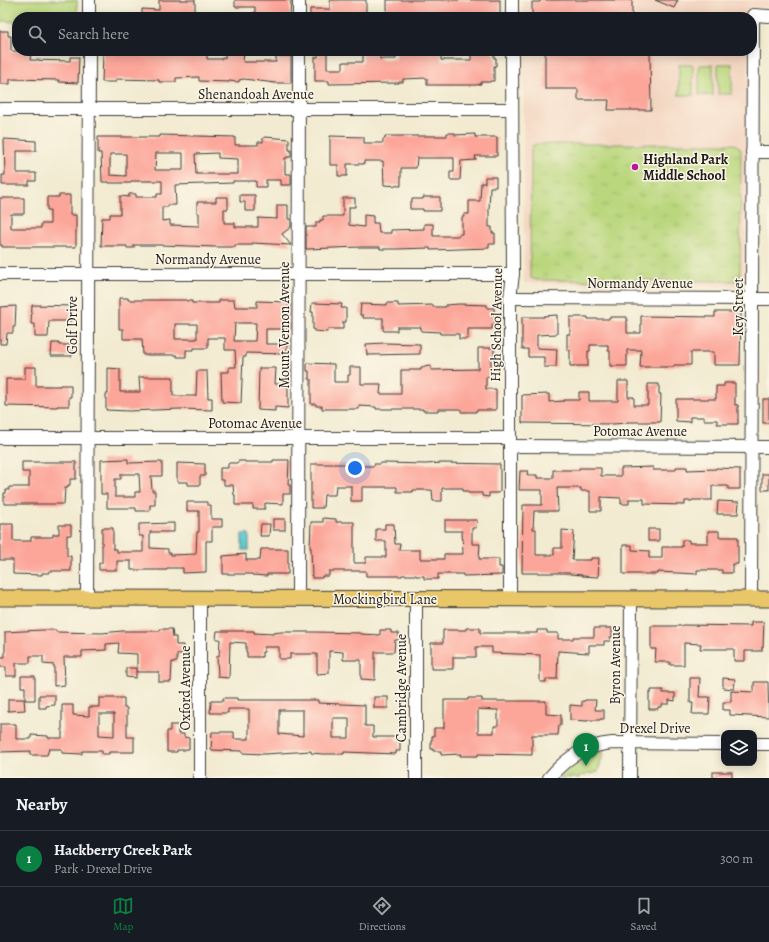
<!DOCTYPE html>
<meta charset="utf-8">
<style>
body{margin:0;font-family:Alegreya,serif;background:#20242c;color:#f1f3f6}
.controls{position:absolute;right:12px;bottom:12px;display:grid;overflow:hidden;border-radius:8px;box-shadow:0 2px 10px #0003}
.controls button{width:36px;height:36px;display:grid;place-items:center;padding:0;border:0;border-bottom:1px solid #363941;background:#171b24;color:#f1f3f6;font:20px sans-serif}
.you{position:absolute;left:355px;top:468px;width:14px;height:14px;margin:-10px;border:3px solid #fff;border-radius:50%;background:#1a73e8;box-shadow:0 0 0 6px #1a73e833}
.badge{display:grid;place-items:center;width:26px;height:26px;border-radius:50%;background:#0b8043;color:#fff;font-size:13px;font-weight:700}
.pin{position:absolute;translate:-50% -33px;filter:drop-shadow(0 1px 2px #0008)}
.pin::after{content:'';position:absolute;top:21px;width:14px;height:12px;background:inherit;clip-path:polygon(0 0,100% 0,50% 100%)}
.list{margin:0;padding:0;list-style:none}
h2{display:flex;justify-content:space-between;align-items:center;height:52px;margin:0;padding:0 16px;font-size:17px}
h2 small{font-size:13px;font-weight:400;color:#9ea1a6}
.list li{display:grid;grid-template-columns:26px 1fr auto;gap:12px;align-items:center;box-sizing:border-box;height:56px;padding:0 16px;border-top:1px solid #363941}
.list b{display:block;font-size:15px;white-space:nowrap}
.list p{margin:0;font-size:13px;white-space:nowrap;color:#9ea1a6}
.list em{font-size:13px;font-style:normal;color:#9ea1a6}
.icon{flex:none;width:22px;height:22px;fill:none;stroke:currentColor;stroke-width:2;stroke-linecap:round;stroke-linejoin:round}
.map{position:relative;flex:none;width:769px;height:778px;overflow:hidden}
.search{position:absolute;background:#171b24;box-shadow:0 2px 10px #0003;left:12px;right:12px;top:12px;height:44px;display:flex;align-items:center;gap:10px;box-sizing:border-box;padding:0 14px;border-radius:16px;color:#9ea1a6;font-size:15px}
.sheet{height:108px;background:#171b24}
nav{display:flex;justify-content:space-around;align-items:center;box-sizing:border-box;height:56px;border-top:1px solid #363941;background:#171b24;font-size:11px;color:#9ea1a6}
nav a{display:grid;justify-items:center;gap:2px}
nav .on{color:#0b8043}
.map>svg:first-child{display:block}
.built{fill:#f3d4bf}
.green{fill:#bad77d;stroke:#6b7a4c}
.park{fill:url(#park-tufts);stroke:#6b7a4c}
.water{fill:#5bc9d0;stroke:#3c7276}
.building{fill:#fca599;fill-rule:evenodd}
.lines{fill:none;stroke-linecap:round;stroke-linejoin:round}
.minor-casing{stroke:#3c3b37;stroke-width:14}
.major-casing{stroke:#3c3b37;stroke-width:17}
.minor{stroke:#fff;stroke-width:12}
.major{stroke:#e9c769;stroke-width:15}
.poi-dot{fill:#b5179e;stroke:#fcf5e5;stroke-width:1.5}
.labels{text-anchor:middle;stroke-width:3;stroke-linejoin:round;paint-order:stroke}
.street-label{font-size:14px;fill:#1c1c1c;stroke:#fcf5e5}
.poi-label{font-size:14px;font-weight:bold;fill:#1c1c1c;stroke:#fcf5e5;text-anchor:start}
</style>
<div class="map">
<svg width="769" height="778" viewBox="0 0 769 778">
<defs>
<pattern id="park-tufts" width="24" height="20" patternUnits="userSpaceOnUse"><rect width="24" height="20" fill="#bad77d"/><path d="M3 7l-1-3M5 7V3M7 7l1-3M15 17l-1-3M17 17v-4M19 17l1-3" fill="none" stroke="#9fb86b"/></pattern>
</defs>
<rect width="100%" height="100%" fill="#fcf5e5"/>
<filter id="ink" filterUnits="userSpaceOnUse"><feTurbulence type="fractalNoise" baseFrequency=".025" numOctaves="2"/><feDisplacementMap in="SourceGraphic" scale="8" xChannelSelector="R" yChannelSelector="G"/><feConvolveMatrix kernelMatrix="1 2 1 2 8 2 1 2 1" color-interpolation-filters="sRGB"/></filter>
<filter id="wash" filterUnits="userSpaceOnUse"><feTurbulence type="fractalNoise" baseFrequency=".012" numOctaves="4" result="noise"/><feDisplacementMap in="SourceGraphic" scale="16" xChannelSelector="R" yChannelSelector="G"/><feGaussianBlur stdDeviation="0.9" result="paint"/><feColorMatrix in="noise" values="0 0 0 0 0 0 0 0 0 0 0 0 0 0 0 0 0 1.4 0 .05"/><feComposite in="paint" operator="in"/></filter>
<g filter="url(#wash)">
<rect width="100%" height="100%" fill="#f2ebd1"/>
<g class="built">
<path d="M523,0H769V8H748V17H523Z"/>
<path d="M523,51H748L745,287L524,283Z"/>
</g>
<g class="green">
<path d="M0,0H77V17H17V22L0,21Z"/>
<rect x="718" y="64" width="14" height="30"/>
<rect x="679" y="65" width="14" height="30"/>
<rect x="699" y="65" width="14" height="30"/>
</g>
<g class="park">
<path d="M536,144H734L738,146L741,150L740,274L736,281L536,280L531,278L530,271L531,150L532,146Z"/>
<path d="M604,751L598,772L580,776L579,778H559L579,759Z"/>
</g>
<rect class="water" x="242" y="534" width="7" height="16"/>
<g id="blocks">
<g class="building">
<path d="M159,0H195V17H142V9L159,10Z"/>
<path d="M235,0H291L290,17H255V7H235Z"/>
<path d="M330,0H366V17H310V9H330Z"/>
<rect x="387" y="0" width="113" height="17"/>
<path d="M540,0H632V17H532V2H540Z"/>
<path d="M655,0H678L674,8Z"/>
<path d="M0,31H8V36H11V51H29V53H31L30,60L70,61V57H79L78,83L59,82V80L10,79V84H0Z"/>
<path d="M104,51H207V59H222V58H225V51H244L243,62H276V56H291V83H275L244,79L239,80V82L229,81V82L199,81V77L176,78V82H159V80L116,79V82H102L103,53H104Z"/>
<path d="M318,51H327V69H343V62H363V51H375V54H380V59H396V51H441V60H471V51H494V58H496V66H494V81H490V82H481V84L476,85H427V78L403,79V82H399V83L329,84V81H315V57H318Z"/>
<path d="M545,51H650L651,110H608L609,100H578V89H545Z"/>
<path d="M447,133H455V135L475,134V137H497V156H475L476,160L461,161L460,180H450V172H454V158H417L416,168H401V186L384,185L383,161H364V164H347V176H338V165H330V136L364,137V143H383V139H385V136H447Z"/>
<path d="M160,135L235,137V145H258V142H263V138L265,137L289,139V150H291V157H287V158H285V174H291V185H281V180H266V187H256V181H233V183L175,185L176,205H168V207H162V221L170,220V225L199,226V213H197V202H216V197H228V209H224V223H235V227H258V218L277,219V205H288V219H291V227L282,234L291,245L252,243V245H235V247H216L161,245H134V248H127V246H101L102,218H110V214H120V196L129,197V194H136V197H157V194H162V181H131V183H109V182H102L101,153H98V137H160ZM156,153H183V170H155ZM218,153V158L238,159V174H196L195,154ZM110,154H126V176L110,175Z"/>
<path d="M4,139L36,141V151H17V173H36V181H29V185H2V175H5Z"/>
<path d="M485,177H496V187H490L489,210V227H492V233H495V244H489V248L430,250V248L397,249H380V247H360L306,249V227H316V222H320V220H323V216H343V198H355V207H349V225L364,227V215L373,216V223H378L379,233H391V230L424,229V224H433V236H459V234H462V217H464V214H469V201H480L481,183H485Z"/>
<path d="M59,195H70V215H76V247H2V245H0V198H24V214H11V228H41V224H50V210H47V197H59Z"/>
<path d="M240,195H255V211H245V202H240Z"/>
<path d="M423,197H440V211H423V209H410V202H412V199H423Z"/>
<path d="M119,298H128V300H187V301H192V303H219V300H234L235,307H257V301L289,302L288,322H290V329H266V344H287V354L246,353V357H243L241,403L222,402L221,372H229V367H236L235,350H225V338H208V348H194V350H186V357H177V355H143L142,339H123V329H119ZM235,323H256L255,341H234ZM175,324H197V339H175Z"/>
<path d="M312,303L342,304L341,308H346V322H343V329H328L327,332L314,331V329H313V312H311Z"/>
<path d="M387,303H398V306L433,305V307H446V305L459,304L487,305V308H494L495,325H492V329H468V339H459V334H440V332L421,331V327H397V331H384L383,330V318H363V315H360L361,304L387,305Z"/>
<path d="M32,305L72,306L71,321H49L48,337H35V324H31Z"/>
<path d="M16,306L15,327H13V333H7L6,344H0V307Z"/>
<path d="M715,312H741L740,365H714V352H691V365H674V367H640L641,350H627V366H610V351H608V345H590V351H588V366H570V350H567V334H570V317H588V319H610V317H627V333H641V316L715,317Z"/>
<path d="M557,315V334L537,335V348L557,349L556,367H544V357H528V349H522V317H544V316Z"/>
<path d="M52,343H59V345H73L72,356H51Z"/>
<path d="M384,343L420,344V354L367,355L366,344Z"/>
<path d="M478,348H494V358H491V376L486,377V389H496V410H476V412H461V409H438V411H423V409H376V407L359,406V409H322V406H316V404H311V379H309V371H307V363L334,364V382H348V375H350V367H361V384H381L380,394H401V370H421V367L431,366V370L478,369Z"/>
<path d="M25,367H36V386H60V385H71V397H69V406H57V407L6,406V379H25Z"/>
<path d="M108,368L120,369V392H140L139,377H173V396H196L197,371H207L208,398H212V410L180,409L129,411L106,410V394H108Z"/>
<path d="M259,368H276L275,384H288V408L275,407V411L258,410Z"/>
<path d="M618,381H628V397H634V405H648V384H659V394H661L660,422H627V423L613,424L522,423V395L549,394V402L564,401V400H579V392H589V401H618Z"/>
<path d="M724,383H735V405H738V424H717V420H704V417H690V422L676,421V399H716V386H724Z"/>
<rect x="763" y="399" width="6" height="24"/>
<path d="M128,459V463L162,462V476H151L152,491H155V505H150V511H136V508H107V494H101V460ZM121,474H139L140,492H135V497H115V479H121Z"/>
<path d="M273,460H289L288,485H290V494H283V504L265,503V509H253V505H235V495H234L233,485H224V480H220V468H228V463H238V461H245V462H273Z"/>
<path d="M22,462H76V479H70V485H68V488H65L64,504H4V493H6V490H9V487H29V472H22Z"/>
<path d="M177,463L205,464V476H200V485H188V482H177Z"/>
<path d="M347,463H355V466H374V464H380V463H385L425,464L442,463L500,464V491L498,493H489V497L482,496V493H468V491H463V488H442V501H433L432,490H413V492H397V487H362V501H351V486H336L335,495H324L323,508H311V464H347Z"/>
<path d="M653,467V470H676V467H687V470L716,469V468L740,469V489H728V486H712V500H692V501H685V505L644,504V499H629V504H621V498L601,497V511H590V491H581V488H557L558,511H534L533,529H536V555H554V548H562V530L574,531L572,560H591V558H599L598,577L582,576V575L570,574V573H522L523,505H542V490H519L520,471H528L527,475H537V478H553V470H579V468H601V476H621V468Z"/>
<rect x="762" y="474" width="7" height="16"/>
<path d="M718,501L739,502L738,514H717Z"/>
<path d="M187,502H207V505H211V519H222V527H212V541H206V572L183,573V568H167V570H131V561H117V570H99V563H102V528H113V549H117V552H143V536H139V524L174,523V532H150V548L168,549V553H171V555L196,554L197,532H199V511H187Z"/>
<path d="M323,518L336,519V522H354V563H366V557H386V541H376V529H385V524H394L395,544H400L399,550H420V559H444V554H463L462,531H445V520H477L476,528H472V544H480L479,559H499V567H502V575L463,576V574H438V579H424V576H416V575H402V576H366V571H329V576H322V578H312L311,548H310L311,522H323Z"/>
<rect x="273" y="519" width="12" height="11"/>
<path d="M0,524H13V541H31V537H53V534H59V525H71V535H67V556H71V571H49V573H42V575L13,574V560H0Z"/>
<path d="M261,524H270L269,536H260Z"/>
<rect x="648" y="529" width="11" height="12"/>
<path d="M708,531H719V537H738V564H732V573H722V570H697V574L658,572V574H623V545H632V550L649,551V558H662V547H682V540H689V543H708Z"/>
<path d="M261,549H288V574H267V576L252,575V574H223V556L246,554V560H260Z"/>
<path d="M751,622H764L763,647H762V651H745V661H734V649H700L701,644L684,643V665H670V662H655L656,649H651V626H682L683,625L751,626Z"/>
<path d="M466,628H480V633H537V630H547V633H558V639H573V637H594V628H612V637H610V641H604V645H589V653L558,651L557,679H546V682H540V655L492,653V647H476V657H453V669H431V643H443V630H466Z"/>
<path d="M160,629H172L173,637H176V645H183V654H177V662H172L171,682H159V672H137V654L118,653L119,643L106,644V650L82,651V657H64L65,685L54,686V665L43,664V656H30V663H16V676H6V667H0V657H5V632L42,630H56V632L102,633L122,631H160Z"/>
<path d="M380,630H391V633H399V640H395L394,652H375V680L361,679V660H343V652L329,651V673L317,674V654H290V659H279V647H264V652H262V657H247V652H246V643L230,642L229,678L218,677L217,656H219L220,639H216L217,631H254V633L273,634V633L281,632H315L361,633V634L380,635Z"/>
<path d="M126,668H136V678L126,677Z"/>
<path d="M21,676H35V700H25V687H21Z"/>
<path d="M690,678H700L699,697H710L709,714H692L693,703H690Z"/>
<path d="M723,678L735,679L734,689L723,688Z"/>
<path d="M754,682H768L769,717L730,715V710H723V702H731V691L754,692Z"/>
<path d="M651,690H663V693H675V701L669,700V704H662V707H658V709H649V693H651Z"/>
<path d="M39,695H55V705L46,706V708H39Z"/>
<rect x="374" y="697" width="14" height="11"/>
<path d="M99,698H124V708H127V737H134V752H109V754H102V751H82V754L62,753V749H49L47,755H30L31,751L0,752V724H16V739H31V735L48,736V738H62V705H73V715L89,716V707H99ZM99,714H114V736L99,735Z"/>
<path d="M223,698H237V700H318V703L365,705V726H373V737H396V741H400V751H396V754L344,752V754H323L311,753V751L265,754L242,753V751L211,750L212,732H234V739H249V709H228V713H210L211,701H223ZM279,710H303V736L279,734ZM333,718H349V738H333Z"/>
<path d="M468,698H482V701H546V714L561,715V725H559L558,735H532V755L478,754V756H460L461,754L441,755V751H433V749H431V740H432V736H434V728H444V700H468ZM478,709L498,710V726H494V733H478Z"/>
<path d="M8,699H24L25,710L8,711Z"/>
<path d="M585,700H596L595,710H604V719H600V720H588V721L570,720V705L582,706V701H585Z"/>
<path d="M170,725H178V734H184V737L189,738V749H185V750H177V752H167V731H170Z"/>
<rect x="713" y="772" width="19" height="6"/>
</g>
</g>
</g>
<g filter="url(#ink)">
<use href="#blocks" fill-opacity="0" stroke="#3c3b37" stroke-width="1"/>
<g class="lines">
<g class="minor-casing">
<g id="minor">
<path d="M89,0V17"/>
<path d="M299,0V17"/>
<path d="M512,0V17"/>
<path d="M0,109H512"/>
<path d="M752,152H769"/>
<path d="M0,274H513"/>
<path d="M510,298L769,299"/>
<path d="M0,438H510"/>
<path d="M510,446L769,447"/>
<path d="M87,598L89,51"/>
<path d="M298,598L299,51"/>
<path d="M416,599V778"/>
<path d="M510,599V298L513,274L512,51"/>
<path d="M751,599L753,15L769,16"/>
<path d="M754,744H769"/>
<path d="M200,778V599"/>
<path d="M549,778C567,757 584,746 612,743L724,744"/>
<path d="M630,778L631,599"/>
</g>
</g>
<g class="major-casing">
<path id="major" d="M0,598L769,599"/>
</g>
<use href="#minor" class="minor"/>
<use href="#major" class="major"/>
</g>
</g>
<circle class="poi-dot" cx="635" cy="167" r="4"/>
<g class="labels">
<g class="street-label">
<text x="256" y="99">Shenandoah Avenue</text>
<text x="208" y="264">Normandy Avenue</text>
<text x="640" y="288">Normandy Avenue</text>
<text transform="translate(738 307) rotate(-90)" y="5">Key Street</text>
<text transform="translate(72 325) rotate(-90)" y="5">Golf Drive</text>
<text transform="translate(284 325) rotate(-90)" y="5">Mount Vernon Avenue</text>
<text transform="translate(496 325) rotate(-89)" y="5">High School Avenue</text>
<text x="255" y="428">Potomac Avenue</text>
<text x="640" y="436">Potomac Avenue</text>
<text x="385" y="604">Mockingbird Lane</text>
<text transform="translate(615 665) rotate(-90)" y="5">Byron Avenue</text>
<text transform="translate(185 688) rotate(-90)" y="5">Oxford Avenue</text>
<text transform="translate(401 688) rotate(-90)" y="5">Cambridge Avenue</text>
<text x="655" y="733">Drexel Drive</text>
</g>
<g class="poi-label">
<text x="643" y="164">Highland Park<tspan x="643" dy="16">Middle School</tspan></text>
</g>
</g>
</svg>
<div class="controls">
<button><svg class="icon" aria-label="layers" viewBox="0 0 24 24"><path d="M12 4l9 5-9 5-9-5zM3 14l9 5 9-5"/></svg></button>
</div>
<div class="you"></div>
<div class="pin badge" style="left:586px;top:766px">1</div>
<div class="search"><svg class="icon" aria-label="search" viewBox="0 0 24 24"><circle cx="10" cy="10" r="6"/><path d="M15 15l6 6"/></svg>Search here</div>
</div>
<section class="sheet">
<h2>Nearby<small></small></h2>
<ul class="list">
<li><span class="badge">1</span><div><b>Hackberry Creek Park</b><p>Park · Drexel Drive</p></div><em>300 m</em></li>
</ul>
</section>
<nav>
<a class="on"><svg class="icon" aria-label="map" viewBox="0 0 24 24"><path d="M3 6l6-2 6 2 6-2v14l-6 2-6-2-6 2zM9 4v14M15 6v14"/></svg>Map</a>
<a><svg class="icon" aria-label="directions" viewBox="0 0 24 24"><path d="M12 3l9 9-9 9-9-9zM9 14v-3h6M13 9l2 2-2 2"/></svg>Directions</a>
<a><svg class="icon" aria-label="saved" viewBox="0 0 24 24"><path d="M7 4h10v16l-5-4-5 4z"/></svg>Saved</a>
</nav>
